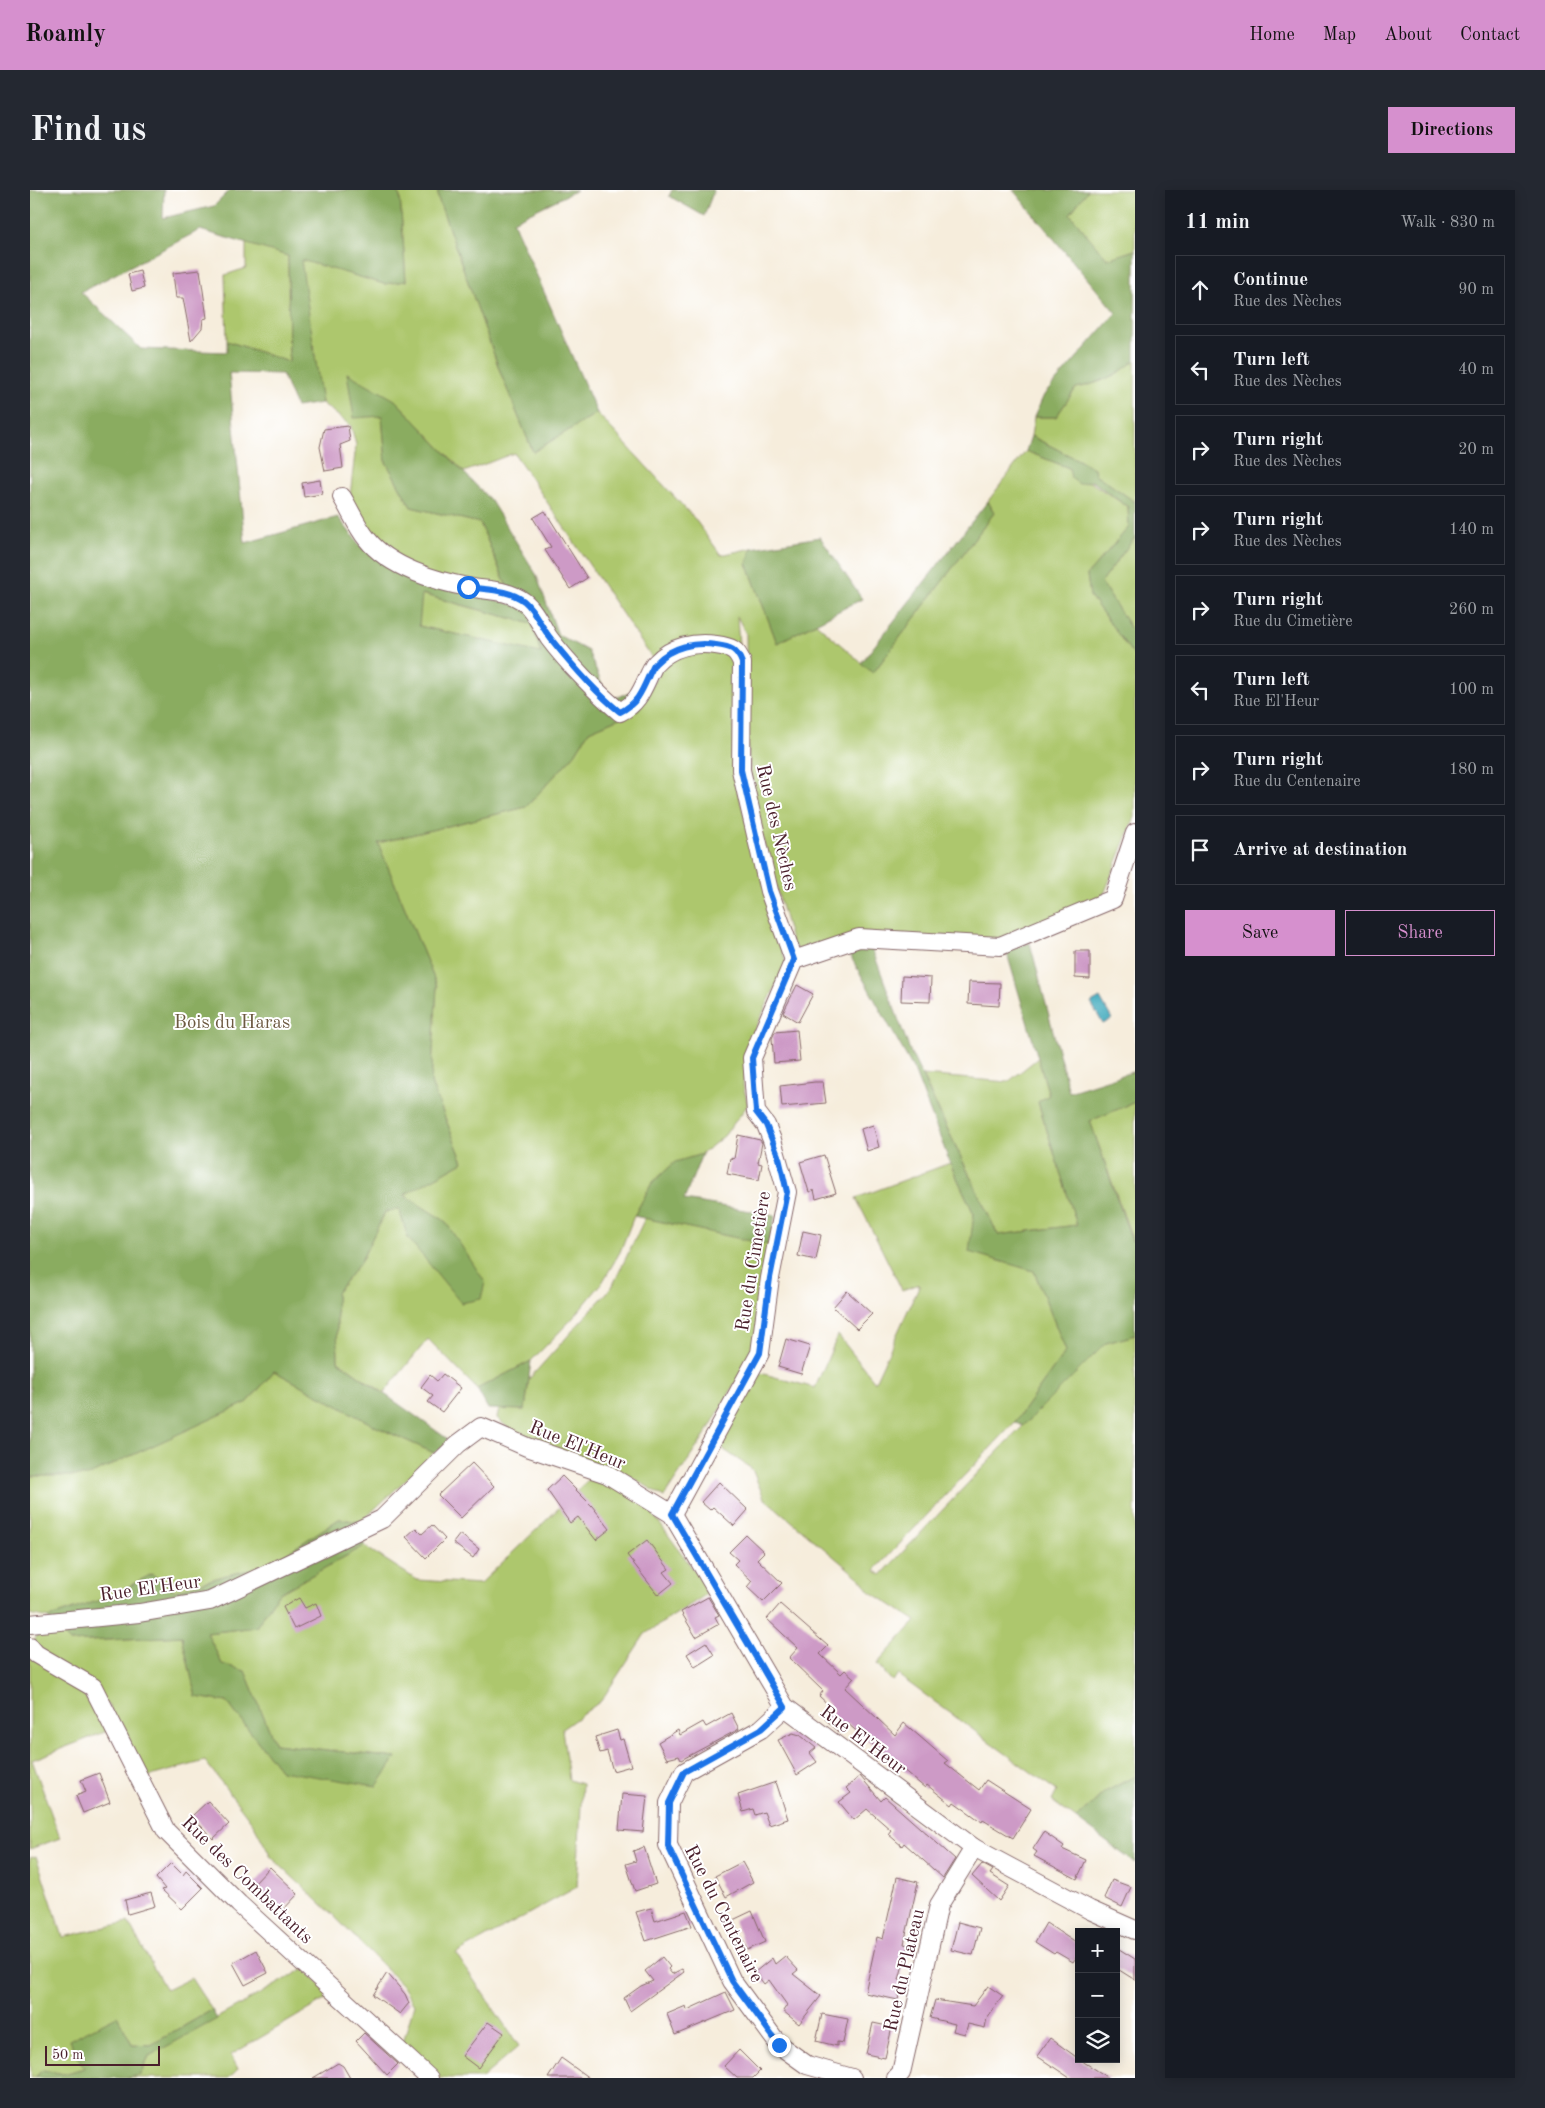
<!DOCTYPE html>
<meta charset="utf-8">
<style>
body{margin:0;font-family:"Old Standard TT",serif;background:#242831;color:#f1f3f6}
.controls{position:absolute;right:15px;bottom:15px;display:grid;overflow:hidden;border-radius:0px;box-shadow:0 2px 12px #0003}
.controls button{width:45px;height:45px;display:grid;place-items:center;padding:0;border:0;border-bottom:1px solid #363941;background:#171b24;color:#f1f3f6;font:25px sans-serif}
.scale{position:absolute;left:15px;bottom:12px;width:115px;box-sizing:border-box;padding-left:5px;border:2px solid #4a1f2b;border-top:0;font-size:14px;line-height:18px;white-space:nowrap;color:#4a1f2b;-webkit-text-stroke:4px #fff;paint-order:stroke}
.stop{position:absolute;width:15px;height:15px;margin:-11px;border:4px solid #1a73e8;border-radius:50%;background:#fff}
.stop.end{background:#1a73e8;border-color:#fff;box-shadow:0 1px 5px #0008}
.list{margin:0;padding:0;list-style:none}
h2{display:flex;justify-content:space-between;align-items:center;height:65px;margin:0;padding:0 20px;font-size:21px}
h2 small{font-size:16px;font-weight:400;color:#9ea1a6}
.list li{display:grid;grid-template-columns:32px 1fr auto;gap:15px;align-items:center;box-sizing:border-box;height:70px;margin:0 10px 10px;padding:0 10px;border:1px solid #363941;border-radius:0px}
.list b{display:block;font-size:19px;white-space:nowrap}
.list p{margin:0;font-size:16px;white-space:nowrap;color:#9ea1a6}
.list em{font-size:16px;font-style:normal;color:#9ea1a6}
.actions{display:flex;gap:10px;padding:15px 20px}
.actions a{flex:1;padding:11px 0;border:1px solid #d690ce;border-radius:0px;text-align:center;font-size:18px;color:#d690ce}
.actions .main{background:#d690ce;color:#111}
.icon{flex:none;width:28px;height:28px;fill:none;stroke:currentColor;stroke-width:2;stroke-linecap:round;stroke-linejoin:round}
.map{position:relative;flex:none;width:1105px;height:1888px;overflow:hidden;border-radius:0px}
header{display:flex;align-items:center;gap:30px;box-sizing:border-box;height:70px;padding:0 25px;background:#d690ce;color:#111}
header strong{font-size:24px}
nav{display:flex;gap:28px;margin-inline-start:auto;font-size:18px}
.intro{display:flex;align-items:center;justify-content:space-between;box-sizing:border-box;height:120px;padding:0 30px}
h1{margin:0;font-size:35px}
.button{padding:12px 22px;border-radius:0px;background:#d690ce;color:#111;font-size:18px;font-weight:700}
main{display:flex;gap:30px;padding:0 30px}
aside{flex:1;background:#171b24;border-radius:0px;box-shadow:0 2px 12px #0003}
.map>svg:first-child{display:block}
.green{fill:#adc76d;stroke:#7c734c}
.forest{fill:#8aac60;stroke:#6a6646;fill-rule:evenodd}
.water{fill:#3da9bc;stroke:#446474}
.building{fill:#cd9ac6}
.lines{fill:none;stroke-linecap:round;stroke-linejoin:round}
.minor-casing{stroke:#866769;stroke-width:20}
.minor{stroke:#fff;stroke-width:18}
.route{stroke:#1a73e8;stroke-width:6}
.labels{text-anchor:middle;stroke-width:4;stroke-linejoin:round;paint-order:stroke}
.street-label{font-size:19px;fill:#4a1f2b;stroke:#fff}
.park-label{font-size:19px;fill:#6d5a42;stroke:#fff}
</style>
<header>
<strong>Roamly</strong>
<nav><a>Home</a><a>Map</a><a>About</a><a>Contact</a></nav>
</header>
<div class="intro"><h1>Find us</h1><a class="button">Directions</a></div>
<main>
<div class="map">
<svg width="1105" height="1888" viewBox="0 0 1105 1888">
<rect width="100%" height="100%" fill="#fff"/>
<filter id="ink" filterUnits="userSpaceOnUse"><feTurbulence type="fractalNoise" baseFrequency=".02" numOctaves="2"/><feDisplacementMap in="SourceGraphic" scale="10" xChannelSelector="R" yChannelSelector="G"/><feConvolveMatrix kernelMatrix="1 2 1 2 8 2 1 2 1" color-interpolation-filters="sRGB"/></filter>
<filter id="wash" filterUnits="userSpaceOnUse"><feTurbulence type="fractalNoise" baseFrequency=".0096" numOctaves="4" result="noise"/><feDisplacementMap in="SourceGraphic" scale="20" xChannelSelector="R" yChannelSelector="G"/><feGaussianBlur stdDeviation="1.12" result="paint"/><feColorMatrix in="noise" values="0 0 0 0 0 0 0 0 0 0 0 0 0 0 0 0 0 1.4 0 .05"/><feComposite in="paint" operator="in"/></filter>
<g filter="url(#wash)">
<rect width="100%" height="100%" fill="#f6eddc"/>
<g class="green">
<path d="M366,0H408V8L471,184L503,262L567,223L664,328L691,365L722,358L717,373L747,453L786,433L843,483L964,323L958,311L996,261L1039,278L1098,317L1099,337L1057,385L1060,406L1105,467V627L1072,709L969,752L831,746L773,764L762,754L725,621L717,553L716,444L707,426L709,456L622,468L484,263L434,282L365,210L352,226L356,272L381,317L450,333L478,400L402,386L364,368L319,314L326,255L321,236L292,213L270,69L354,94L376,91L370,7Z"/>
<path d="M1058,0H1105V60L1077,69L1040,24Z"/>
<path d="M216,53L258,66L259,172L197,151L195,85L216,78Z"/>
<path d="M1105,170V312L1065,284L1064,278L1001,246L1004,227H1026L1046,198C1067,194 1089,185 1105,170Z"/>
<path d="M1105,347V445L1071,392Z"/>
<path d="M391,404L502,434L511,464L389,436Z"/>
<path d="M658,461H686L704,467V588L756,774L724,842L713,895L718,915L694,946L672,964L645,973L622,993L604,1026L590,1062L572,1093L544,1127L501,1171L447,1199L398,1149L354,1203L308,1171L306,1103L330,1073L355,1022L369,1018L378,1048L415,1031L373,1005L433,972L401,893L407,796L348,653L496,617L545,564L559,541L608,520L635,472Z"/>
<path d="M1008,868L1019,905L1008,912L1047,1035L968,1045L892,885L978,892Z"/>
<path d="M1105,912V1049L1103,1051L1060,931Z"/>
<path d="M920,973L944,1024L940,1062L1004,1081L1036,1161L985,1232L845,1380L851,1385L975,1254L1076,1153L1105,1145V1586L1075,1602L1046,1629L1022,1611L1027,1601L868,1485L862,1491L847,1474L886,1431L838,1400L834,1392L734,1308L722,1279L684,1253L727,1182L785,1198L808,1145L845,1192L890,1094L872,1100L826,1008Z"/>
<path d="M615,1028L740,1055L725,1159L677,1242L634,1307L602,1287L487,1246L467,1228L469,1219L495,1220L499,1189L582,1097Z"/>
<path d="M244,1181L347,1237L404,1263L331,1332L309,1329L237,1376L193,1386L145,1401L122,1384L79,1407L18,1428L0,1424V1286L57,1285L218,1212Z"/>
<path d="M561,1287L598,1300L617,1316L680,1402L615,1444L571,1511L532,1539L539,1590L552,1594L547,1697L426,1764L489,1856L452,1888H407L372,1856L384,1814L372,1795L301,1723L241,1667L224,1635L175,1571L113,1588L79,1516L2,1452L12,1440L25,1436L40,1452L152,1446L166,1507L197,1512L251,1581L365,1568L245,1554L215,1481L192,1474L177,1443L226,1437L248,1404L334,1356L387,1390L450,1394Z"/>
<path d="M0,1466L44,1492L80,1540L2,1570L30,1648L0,1659Z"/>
<path d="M6,1666L33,1747L98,1732L136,1800L161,1788L182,1820L121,1855L102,1854L87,1826L54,1878L34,1884L13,1880L4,1888H0V1668Z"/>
<path d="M274,1779L303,1805L201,1865L208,1879L199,1888H97L110,1885L119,1866Z"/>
</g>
<g class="forest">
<path d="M0,0H134L133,28L184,16L200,0H366L370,7L376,91L354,94L271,70L292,213L266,217L252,184L199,183L215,353L308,327L332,358L385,389L485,415L450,333L381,317L356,272L352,226L324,228L317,183L365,210L461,311L506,384L528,445L558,461L578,509L620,498L608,520L559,541L545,564L496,617L348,653L407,796L401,893L433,972L374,1005L415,1031L455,1092L451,1109L431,1113L378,1048L369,1019L355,1022L330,1073L306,1103L308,1171L422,1252L404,1263L347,1237L244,1181L218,1212L57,1286H0ZM170,40L258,66L259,172L197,151V162L111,159L51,102ZM392,404L502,434L511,463L389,436Z"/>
<path d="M408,0H547L483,31L567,223L503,262L471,184L408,8Z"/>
<path d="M642,0H684L674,26L639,6Z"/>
<path d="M983,0H1058L1040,24L1077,69L1105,60V170C1089,185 1067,194 1046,198L1026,227H1004L1014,205L1086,123Z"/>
<path d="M1001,246L1064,278L1065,284L1105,312V347L1071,392L1105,445V467L1060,406L1057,385L1099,337L1098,317L1062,291L1049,294L1041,288L1039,278L996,261Z"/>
<path d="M958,311L964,323L843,483L831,473Z"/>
<path d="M790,347L832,409L747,453L717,373L722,358Z"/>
<path d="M1000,753L1039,902L1105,881V912L1060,931L1102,1051L1105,1049V1145L1076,1153L993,1236L985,1232L1036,1161L1004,1081L939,1062L944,1024L920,973L884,880L817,760L841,756L881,863L968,1045L1047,1035L1008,912L1019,905L976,760Z"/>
<path d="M672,964L654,1010L745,1025L740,1055L604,1026L622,993L645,972Z"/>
<path d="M501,1171L495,1220L458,1219L447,1199Z"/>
<path d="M309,1329L331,1332L334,1356L248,1404L226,1437L177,1443L192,1474L215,1481L245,1554L366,1568L347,1596L251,1581L197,1512L166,1507L152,1446L40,1452L18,1428L79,1407L122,1384L145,1401L193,1386L237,1376Z"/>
<path d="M1105,1586V1673L1046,1629L1075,1602Z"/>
<path d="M182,1820L187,1829L119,1866L110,1885L97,1888H4L13,1880L34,1884L54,1878L39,1850L87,1826L102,1854L121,1855Z"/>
</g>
<path class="water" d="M1070,808L1082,829L1073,834L1061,813Z"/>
<g id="blocks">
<g class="building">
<path d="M170,80L177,128L173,129L172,138L161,151L153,108H146L143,83Z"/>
<path d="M110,81L114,98L102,101L98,84Z"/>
<path d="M318,236L320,251L310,255L313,278L295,281L290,257L294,239Z"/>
<path d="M290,290L292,304L274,307L272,293Z"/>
<path d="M515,321L557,388L540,399L515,360L521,357L503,328Z"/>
<path d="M1045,761H1060V789L1045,788Z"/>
<path d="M872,786L901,788L900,812L871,811Z"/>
<path d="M939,792L970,793L969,816L938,814Z"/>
<path d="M767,795L783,804L768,832L753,823Z"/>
<path d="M767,840L770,871L744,873L742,848L745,842Z"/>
<path d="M785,892H793L796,913L752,917L750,896Z"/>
<path d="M843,935L849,957L837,961L831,939Z"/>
<path d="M708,945L730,950L732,953L728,973L732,974L729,990L697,984L700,968L704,969Z"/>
<path d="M794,965L806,1003L786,1009L784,1000L779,1002L770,972Z"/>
<path d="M773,1041L791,1045L786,1070L768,1066Z"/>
<path d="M817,1101L842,1124L827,1139L803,1117Z"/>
<path d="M756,1149L780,1156L771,1184L748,1177Z"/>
<path d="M413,1184L431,1198L412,1222L398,1212L403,1206L391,1197L400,1185L407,1191Z"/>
<path d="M442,1273L464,1296L431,1328L408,1305Z"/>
<path d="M532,1286L562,1316L580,1339L566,1350L548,1327L540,1333L517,1300Z"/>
<path d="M689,1292L718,1320L704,1336L683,1317L680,1320L671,1312Z"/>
<path d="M402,1335L415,1349L396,1368L376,1347L386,1338L392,1344Z"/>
<path d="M430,1344L449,1359L443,1368L423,1353Z"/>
<path d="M716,1345L734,1362L727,1369L752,1393L733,1412L717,1397L722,1391L704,1374L708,1370L699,1362Z"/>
<path d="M617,1350L639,1379L634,1382L643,1393L628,1405L597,1365Z"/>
<path d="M678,1407L689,1425L685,1427L689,1434L666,1447L651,1422Z"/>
<path d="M269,1408L275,1418L286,1413L291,1426L264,1439L253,1417Z"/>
<path d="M750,1414L798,1456L790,1464L811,1484L815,1480L824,1488L815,1498L865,1545L874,1533L918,1571L915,1573L949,1600L956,1590L1001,1619L983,1648L953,1630L952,1632L924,1612L922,1615L897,1595L895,1598L818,1534L810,1543L795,1529L804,1520L789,1506L793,1501L759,1468L768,1458L737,1429Z"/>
<path d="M676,1452L684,1465L665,1477L657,1464Z"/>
<path d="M701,1523L709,1539L651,1570L649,1566L637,1569L628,1552L648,1540L650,1545L673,1532L676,1537Z"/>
<path d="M587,1540L590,1550L593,1549L601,1576L583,1581L577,1561L570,1563L565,1547Z"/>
<path d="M763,1543L770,1545L786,1558L780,1563L787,1572L767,1585L748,1550Z"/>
<path d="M69,1583L80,1612L53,1623L46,1606L56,1602L51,1590Z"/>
<path d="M830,1586L851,1611L855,1607L925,1669L913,1688L874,1653L872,1656L858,1644L861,1640L837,1619L824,1630L809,1612L821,1603L816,1598Z"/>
<path d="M746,1592L758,1629L739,1635L734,1622L725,1625L723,1619L713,1622L708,1605Z"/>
<path d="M592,1604L617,1606L613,1642L589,1640Z"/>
<path d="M178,1611L199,1634L183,1649L162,1626Z"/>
<path d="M1014,1642L1034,1656L1032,1659L1056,1670L1047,1689L1004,1666L1007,1662L1003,1659Z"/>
<path d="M614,1657L626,1694L605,1701L596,1674L606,1671L603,1661Z"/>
<path d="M712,1672L723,1692L696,1707L685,1686Z"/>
<path d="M141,1673L153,1685L156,1681L173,1698L152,1719L132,1700L135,1699L126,1688Z"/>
<path d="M952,1674L963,1680L960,1684L979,1696L969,1711L942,1686Z"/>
<path d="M240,1677L268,1704L252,1721L223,1695Z"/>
<path d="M867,1687L888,1692L874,1754L878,1755L869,1790H872L868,1810L835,1803L847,1747L853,1749Z"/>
<path d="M1082,1690L1101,1697L1092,1717L1074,1708Z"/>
<path d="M121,1703L125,1716L98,1724L95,1710Z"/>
<path d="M621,1718L625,1731L656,1721L662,1736L616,1751L606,1722Z"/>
<path d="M722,1721L735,1752L717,1760L703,1730Z"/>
<path d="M928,1732L950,1738L943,1765L921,1760Z"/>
<path d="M1016,1733L1049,1755V1763L1043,1772L1026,1762L1024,1764L1005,1752Z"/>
<path d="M1086,1757L1105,1769V1790L1086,1778Z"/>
<path d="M226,1760L238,1783L215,1795L203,1773Z"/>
<path d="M755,1766L768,1780L763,1784L791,1806L769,1834L753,1821L757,1815L739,1790L734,1794L725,1782L742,1768L745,1774Z"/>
<path d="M632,1767L640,1777L638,1779L642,1784L652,1779L654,1782L600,1821L594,1808L611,1796L623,1791L615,1781Z"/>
<path d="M357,1783L375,1804L379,1813L370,1824L343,1805Z"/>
<path d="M958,1796L973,1806L957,1828L955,1838L938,1834L935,1844L923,1841L925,1834L900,1828L905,1810L943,1816Z"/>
<path d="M696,1802L705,1820L645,1845L637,1824L656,1816L657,1820Z"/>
<path d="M792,1824L818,1829L813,1853L807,1852V1856L786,1851Z"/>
<path d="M458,1832L474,1843L448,1878L432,1866Z"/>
<path d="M843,1833L862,1837L855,1868L836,1864Z"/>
<path d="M334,1843L368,1874L357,1885L326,1851Z"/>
<path d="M1020,1848L1049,1869L1079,1888H1040L1007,1866Z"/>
<path d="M709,1860L730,1881L723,1888H707L694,1876Z"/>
<path d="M531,1868L559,1888H518Z"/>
<path d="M308,1873L313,1876L320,1888H283Z"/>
</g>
</g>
</g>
<g filter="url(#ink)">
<use href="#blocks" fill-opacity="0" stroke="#866769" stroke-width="1"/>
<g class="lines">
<g class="minor-casing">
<g id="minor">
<path d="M312,307C320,320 327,337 337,349C359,377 405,391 438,397C458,401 476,399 493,411C505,420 511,436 519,448C537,472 567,503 590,522C608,513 612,500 620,483C622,480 623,475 626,473C642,456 665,452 686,455C701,457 707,459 712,473L711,580L739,701L764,770"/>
<path d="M642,1324L730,1163L740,1088L757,1002L742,950L736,935L726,922L722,868L764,770L829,748L970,756L1083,709L1105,643"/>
<path d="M0,1434L109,1423L180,1411L352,1329L428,1254L451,1237L497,1257L577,1284L642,1324L755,1517L944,1658L1060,1720L1105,1740"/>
<path d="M0,1457L6,1464L63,1497L136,1641L209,1714L399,1888"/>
<path d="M755,1517L731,1539L654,1582L639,1613L638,1655L702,1791L749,1855L777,1875L822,1888"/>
<path d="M866,1888L871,1883L909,1715L944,1658"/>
</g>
</g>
<use href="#minor" class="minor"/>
</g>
</g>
<g class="lines" filter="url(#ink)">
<path class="route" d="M438,397C457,400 478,399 494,411C506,421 511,437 521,449C541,474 565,502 590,522C608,513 612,501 620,483C622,480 623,475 626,473C642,456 665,452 686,455C701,457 707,459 712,473L711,580L739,701L764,770L722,868L726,922L736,935L742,950L749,968L757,1002L740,1088L730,1163L642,1324L755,1517L731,1539L654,1582L639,1613L638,1656L702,1791L749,1855"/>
</g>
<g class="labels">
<g class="street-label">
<text transform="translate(748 637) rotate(77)" y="7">Rue des Nèches</text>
<text transform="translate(722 1071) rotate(-81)" y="7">Rue du Cimetière</text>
<text transform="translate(548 1254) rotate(22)" y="7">Rue El'Heur</text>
<text transform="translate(120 1397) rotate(-8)" y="7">Rue El'Heur</text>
<text transform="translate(834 1549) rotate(37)" y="7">Rue El'Heur</text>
<text transform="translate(218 1689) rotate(44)" y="7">Rue des Combattants</text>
<text transform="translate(695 1723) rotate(63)" y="7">Rue du Centenaire</text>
<text transform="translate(873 1780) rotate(-77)" y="7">Rue du Plateau</text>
</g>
<g class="park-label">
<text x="202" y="838">Bois du Haras</text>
</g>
</g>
</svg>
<div class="controls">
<button>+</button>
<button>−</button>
<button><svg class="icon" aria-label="layers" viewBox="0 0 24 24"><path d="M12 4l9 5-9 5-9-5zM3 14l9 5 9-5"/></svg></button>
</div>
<div class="scale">50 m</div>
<div class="stop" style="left:438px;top:397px"></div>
<div class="stop end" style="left:749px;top:1855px"></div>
</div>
<aside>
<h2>11 min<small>Walk · 830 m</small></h2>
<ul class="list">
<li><svg class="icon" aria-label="ahead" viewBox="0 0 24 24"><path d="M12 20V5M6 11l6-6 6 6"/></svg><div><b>Continue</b><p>Rue des Nèches</p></div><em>90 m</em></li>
<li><svg class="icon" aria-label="left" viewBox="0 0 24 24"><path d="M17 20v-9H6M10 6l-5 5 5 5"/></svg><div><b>Turn left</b><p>Rue des Nèches</p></div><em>40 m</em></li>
<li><svg class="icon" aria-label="right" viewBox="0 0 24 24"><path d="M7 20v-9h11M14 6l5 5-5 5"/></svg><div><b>Turn right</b><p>Rue des Nèches</p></div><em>20 m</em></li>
<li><svg class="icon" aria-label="right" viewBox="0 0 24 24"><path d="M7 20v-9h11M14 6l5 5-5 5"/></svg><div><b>Turn right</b><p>Rue des Nèches</p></div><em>140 m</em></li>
<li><svg class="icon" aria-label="right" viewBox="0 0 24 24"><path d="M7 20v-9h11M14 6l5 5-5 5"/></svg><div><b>Turn right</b><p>Rue du Cimetière</p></div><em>260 m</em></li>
<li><svg class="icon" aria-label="left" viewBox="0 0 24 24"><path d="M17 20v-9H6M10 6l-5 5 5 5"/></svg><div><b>Turn left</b><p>Rue El'Heur</p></div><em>100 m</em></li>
<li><svg class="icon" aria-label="right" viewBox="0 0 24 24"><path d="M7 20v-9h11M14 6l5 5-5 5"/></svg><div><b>Turn right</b><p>Rue du Centenaire</p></div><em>180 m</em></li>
<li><svg class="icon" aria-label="arrive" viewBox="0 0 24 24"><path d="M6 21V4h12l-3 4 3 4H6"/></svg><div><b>Arrive at destination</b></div></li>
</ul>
<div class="actions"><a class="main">Save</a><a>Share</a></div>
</aside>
</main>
